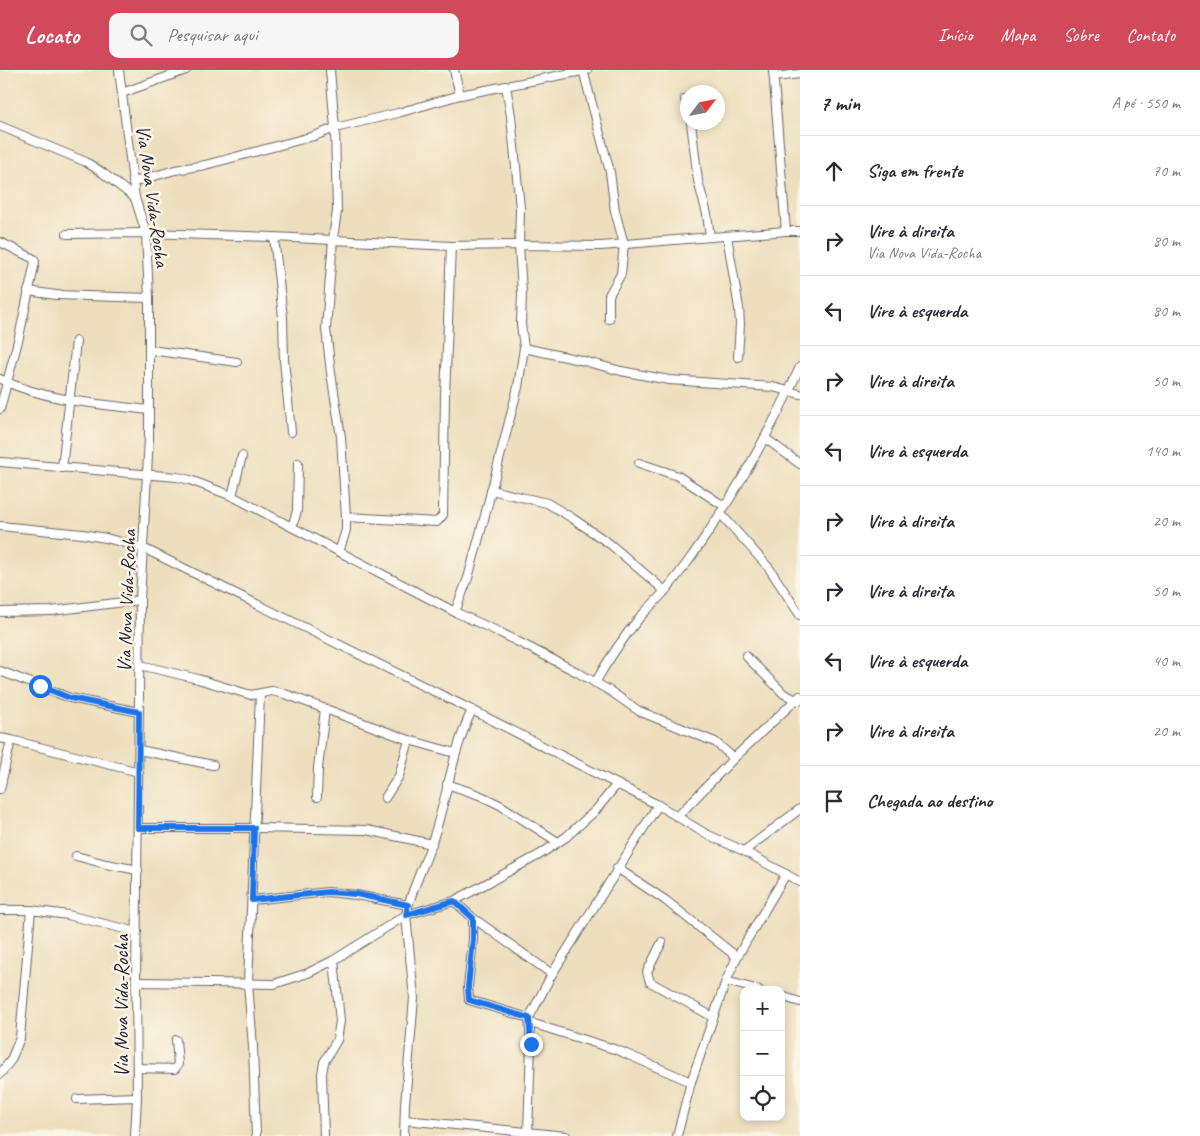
<!DOCTYPE html>
<html lang="pt">
<meta charset="utf-8">
<style>
body{margin:0;font-family:Caveat,sans-serif;background:#f7f7f7;color:#2b2b33}
.controls{position:absolute;right:15px;bottom:15px;display:grid;overflow:hidden;border-radius:10px;box-shadow:0 2px 8px #0003}
.controls button{width:45px;height:45px;display:grid;place-items:center;padding:0;border:0;border-bottom:1px solid #e1e1e2;background:#fff;color:#2b2b33;font:25px sans-serif}
.compass{position:absolute;left:680px;top:15px;width:45px;height:45px;border-radius:50%;background:#fff;box-shadow:0 2px 8px #0003;rotate:58deg}
.stop{position:absolute;width:15px;height:15px;margin:-11px;border:4px solid #1a73e8;border-radius:50%;background:#fff}
.stop.end{background:#1a73e8;border-color:#fff;box-shadow:0 1px 5px #0008}
.list{margin:0;padding:0;list-style:none}
h2{display:flex;justify-content:space-between;align-items:center;height:65px;margin:0;padding:0 20px;font-size:21px}
h2 small{font-size:16px;font-weight:400;color:#7c7c81}
.list li{display:grid;grid-template-columns:32px 1fr auto;gap:15px;align-items:center;box-sizing:border-box;height:70px;padding:0 20px;border-top:1px solid #e1e1e2}
.list b{display:block;font-size:19px;white-space:nowrap}
.list p{margin:0;font-size:16px;white-space:nowrap;color:#7c7c81}
.list em{font-size:16px;font-style:normal;color:#7c7c81}
.icon{flex:none;width:28px;height:28px;fill:none;stroke:currentColor;stroke-width:2;stroke-linecap:round;stroke-linejoin:round}
.map{position:relative;flex:none;width:800px;height:1066px;overflow:hidden}
header{display:flex;align-items:center;gap:30px;box-sizing:border-box;height:70px;padding:0 25px;background:#d1495b;color:#fff}
header strong{font-size:24px}
nav{display:flex;gap:28px;margin-inline-start:auto;font-size:18px}
.search{width:350px;height:45px;background:#f7f7f7;display:flex;align-items:center;gap:12px;box-sizing:border-box;padding:0 18px;border-radius:10px;color:#7c7c81;font-size:19px}
main{display:flex}
aside{flex:1;background:#fff}
.map>svg:first-child{display:block}
.lines{fill:none;stroke-linecap:round;stroke-linejoin:round}
.street-casing{stroke:#696469;stroke-width:10}
.street{stroke:#fff;stroke-width:8}
.route{stroke:#1a73e8;stroke-width:6}
.labels{text-anchor:middle;stroke-width:5;stroke-linejoin:round;paint-order:stroke}
.street-label{font-size:20px;fill:#22223b;stroke:#fcf5e5}
</style>
<header>
<strong>Locato</strong>
<div class="search"><svg class="icon" aria-label="search" viewBox="0 0 24 24"><circle cx="10" cy="10" r="6"/><path d="M15 15l6 6"/></svg>Pesquisar aqui</div>
<nav><a>Início</a><a>Mapa</a><a>Sobre</a><a>Contato</a></nav>
</header>
<main>
<div class="map">
<svg width="800" height="1066" viewBox="0 0 800 1066">
<rect width="100%" height="100%" fill="#fcf5e5"/>
<filter id="ink" filterUnits="userSpaceOnUse"><feTurbulence type="fractalNoise" baseFrequency=".02" numOctaves="2"/><feDisplacementMap in="SourceGraphic" scale="10" xChannelSelector="R" yChannelSelector="G"/><feConvolveMatrix kernelMatrix="1 2 1 2 8 2 1 2 1" color-interpolation-filters="sRGB"/></filter>
<filter id="wash" filterUnits="userSpaceOnUse"><feTurbulence type="fractalNoise" baseFrequency=".0096" numOctaves="4" result="noise"/><feDisplacementMap in="SourceGraphic" scale="20" xChannelSelector="R" yChannelSelector="G"/><feGaussianBlur stdDeviation="1.12" result="paint"/><feColorMatrix in="noise" values="0 0 0 0 0 0 0 0 0 0 0 0 0 0 0 0 0 1.4 0 .05"/><feComposite in="paint" operator="in"/></filter>
<g filter="url(#wash)">
<rect width="100%" height="100%" fill="#eddfbe"/>
</g>
<g filter="url(#ink)">
<g class="lines">
<g class="street-casing">
<g id="street">
<path d="M119,0L135,128L146,163L149,228V368L140,530L136,912L137,1027L135,1066"/>
<path d="M330,0L335,58L337,141L333,169L326,259L331,303L341,367L346,447V460L339,482"/>
<path d="M454,0L460,25"/>
<path d="M583,0L610,102L615,141L624,174L621,204L609,225V249"/>
<path d="M773,0L786,161"/>
<path d="M774,7L800,4"/>
<path d="M122,23L186,0"/>
<path d="M685,29L688,39"/>
<path d="M691,52L698,111L707,144L710,167"/>
<path d="M0,56L86,92L103,103L135,128"/>
<path d="M134,112L175,100L205,95L314,66L335,58L398,43L460,25L587,0"/>
<path d="M67,164L146,163L274,167L451,176L519,175L601,176L786,161H800"/>
<path d="M727,166L739,238L740,254L738,287"/>
<path d="M274,167L283,247L284,290L291,362"/>
<path d="M0,172L34,189L35,192L19,267L0,339"/>
<path d="M28,221L56,225L149,228"/>
<path d="M524,278L580,290L621,301L669,310L773,317L800,324"/>
<path d="M150,280L237,292"/>
<path d="M0,309C46,331 99,334 149,340"/>
<path d="M765,368L800,394"/>
<path d="M0,392L177,407L190,410L232,426L455,542L501,563L577,602L610,621L639,641L715,672L734,688"/>
<path d="M639,393L678,406L724,436"/>
<path d="M62,398L76,271"/>
<path d="M491,420L547,433L572,448L610,474L665,521"/>
<path d="M232,426L242,386"/>
<path d="M720,443L769,498L800,545"/>
<path d="M346,447L437,452L443,445L445,327L451,176"/>
<path d="M0,456L82,464L106,468L143,478L472,640L658,735L706,764L744,781L800,812"/>
<path d="M292,457L297,441L298,393"/>
<path d="M0,542L51,541L140,530"/>
<path d="M455,542L468,508L483,453L518,317L524,278L521,254L522,223L519,175L520,138L511,46L506,16"/>
<path d="M746,586L784,624L799,631"/>
<path d="M140,595L198,609L251,625L272,621L285,624L409,670L455,683"/>
<path d="M0,601L70,628L139,642"/>
<path d="M595,613C608,590 623,568 640,547C648,539 656,531 664,522C674,511 683,498 692,486C733,428 770,362 800,297"/>
<path d="M0,668L11,670L139,702"/>
<path d="M139,680L213,695"/>
<path d="M447,714L479,725L500,735L558,772"/>
<path d="M0,719L11,670"/>
<path d="M317,727L318,698L325,639"/>
<path d="M385,728L399,706L409,670"/>
<path d="M678,746L734,688L800,626"/>
<path d="M138,758H254L367,760L432,774"/>
<path d="M744,781L800,739"/>
<path d="M76,786L106,794L138,800"/>
<path d="M617,798L665,830L737,887"/>
<path d="M252,830L328,822L356,825L408,835"/>
<path d="M454,831L473,848L552,904"/>
<path d="M0,840H31L68,845L137,862"/>
<path d="M473,848V870L468,917L469,930L529,948"/>
<path d="M662,872L647,902L650,912L713,947"/>
<path d="M726,911L759,920"/>
<path d="M136,912L274,914L308,903L334,890L406,845L454,831L539,785L566,767L596,740L617,714"/>
<path d="M781,926L800,932"/>
<path d="M531,953L617,980L691,1012"/>
<path d="M137,998L175,999L178,994L176,970"/>
<path d="M0,1004L11,990L20,968L31,840"/>
<path d="M77,1029L137,1027"/>
<path d="M405,1050L566,1066"/>
<path d="M528,1063L531,974L529,948L552,904L658,735"/>
<path d="M256,1066L253,977L248,913L260,624"/>
<path d="M324,1066L322,1004L324,992L337,970L340,951L334,890"/>
<path d="M404,1066L405,1034L414,928L406,845C411,819 424,797 432,772C447,729 452,682 472,640"/>
<path d="M677,1066L691,1012L726,911L737,887L786,804"/>
</g>
</g>
<use href="#street" class="street"/>
</g>
</g>
<g class="lines" filter="url(#ink)">
<path class="route" d="M40,616L70,628L139,642L138,758H254L252,830L328,822L356,824L408,835L406,845L454,831L473,848V870L468,917L469,930L529,948L531,974"/>
</g>
<g class="labels">
<g class="street-label">
<text transform="translate(153 126) rotate(82)" y="7">Via Nova Vida-Rocha</text>
<text transform="translate(126 531) rotate(-88)" y="7">Via Nova Vida-Rocha</text>
<text transform="translate(121 936) rotate(-90)" y="7">Via Nova Vida-Rocha</text>
</g>
</g>
</svg>
<div class="controls">
<button>+</button>
<button>−</button>
<button><svg class="icon" aria-label="locate" viewBox="0 0 24 24"><circle cx="12" cy="12" r="6"/><path d="M12 2v4M12 18v4M2 12h4M18 12h4"/></svg></button>
</div>
<svg class="compass" viewBox="-18 -18 36 36"><path d="M0-13l5 13h-10z" fill="#e53935"/><path d="M0 13l5-13h-10z" fill="#7c7c81"/></svg>
<div class="stop" style="left:40px;top:616px"></div>
<div class="stop end" style="left:531px;top:974px"></div>
</div>
<aside>
<h2>7 min<small>A pé · 550 m</small></h2>
<ul class="list">
<li><svg class="icon" aria-label="ahead" viewBox="0 0 24 24"><path d="M12 20V5M6 11l6-6 6 6"/></svg><div><b>Siga em frente</b></div><em>70 m</em></li>
<li><svg class="icon" aria-label="right" viewBox="0 0 24 24"><path d="M7 20v-9h11M14 6l5 5-5 5"/></svg><div><b>Vire à direita</b><p>Via Nova Vida-Rocha</p></div><em>80 m</em></li>
<li><svg class="icon" aria-label="left" viewBox="0 0 24 24"><path d="M17 20v-9H6M10 6l-5 5 5 5"/></svg><div><b>Vire à esquerda</b></div><em>80 m</em></li>
<li><svg class="icon" aria-label="right" viewBox="0 0 24 24"><path d="M7 20v-9h11M14 6l5 5-5 5"/></svg><div><b>Vire à direita</b></div><em>50 m</em></li>
<li><svg class="icon" aria-label="left" viewBox="0 0 24 24"><path d="M17 20v-9H6M10 6l-5 5 5 5"/></svg><div><b>Vire à esquerda</b></div><em>140 m</em></li>
<li><svg class="icon" aria-label="right" viewBox="0 0 24 24"><path d="M7 20v-9h11M14 6l5 5-5 5"/></svg><div><b>Vire à direita</b></div><em>20 m</em></li>
<li><svg class="icon" aria-label="right" viewBox="0 0 24 24"><path d="M7 20v-9h11M14 6l5 5-5 5"/></svg><div><b>Vire à direita</b></div><em>50 m</em></li>
<li><svg class="icon" aria-label="left" viewBox="0 0 24 24"><path d="M17 20v-9H6M10 6l-5 5 5 5"/></svg><div><b>Vire à esquerda</b></div><em>40 m</em></li>
<li><svg class="icon" aria-label="right" viewBox="0 0 24 24"><path d="M7 20v-9h11M14 6l5 5-5 5"/></svg><div><b>Vire à direita</b></div><em>20 m</em></li>
<li><svg class="icon" aria-label="arrive" viewBox="0 0 24 24"><path d="M6 21V4h12l-3 4 3 4H6"/></svg><div><b>Chegada ao destino</b></div></li>
</ul>
</aside>
</main>
